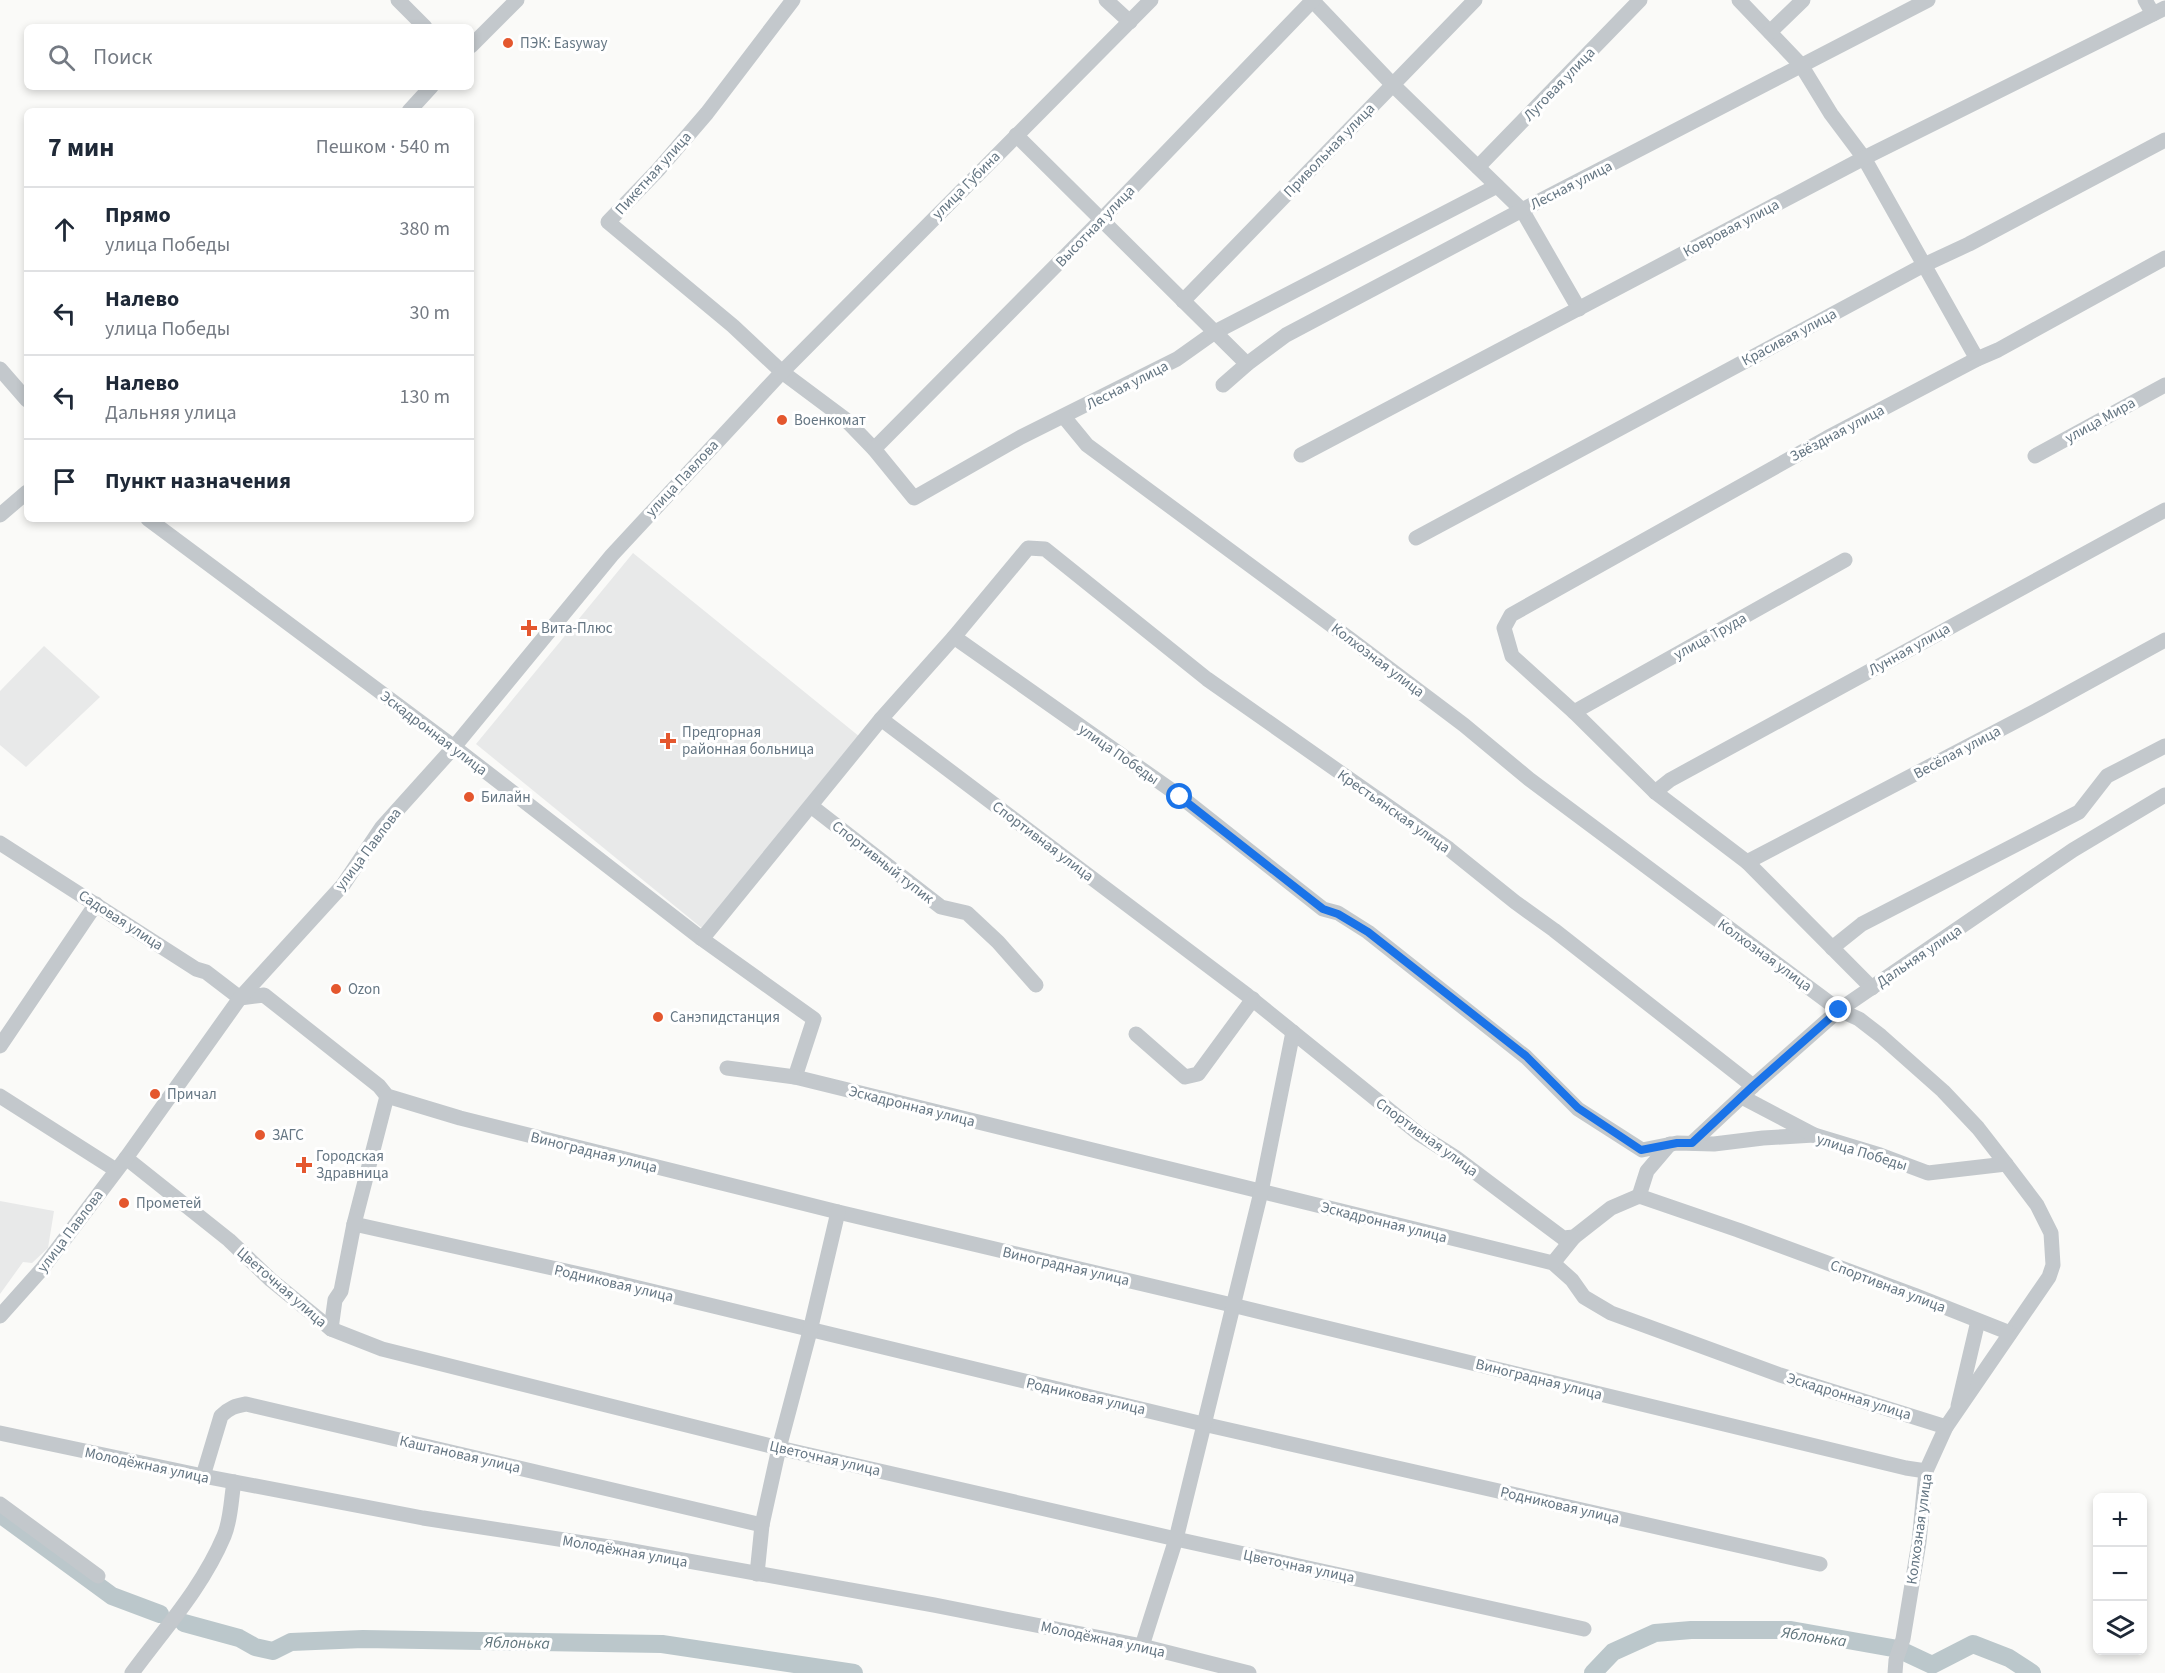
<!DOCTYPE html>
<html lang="ru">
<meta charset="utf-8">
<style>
body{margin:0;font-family:"Source Sans 3",sans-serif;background:#f2f2f3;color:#1f2937}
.controls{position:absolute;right:18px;bottom:18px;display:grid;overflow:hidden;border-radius:9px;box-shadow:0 3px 9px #0003}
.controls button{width:54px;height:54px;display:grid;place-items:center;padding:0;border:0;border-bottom:2px solid #e0e1e3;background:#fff;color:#1f2937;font:30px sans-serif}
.stop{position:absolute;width:18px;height:18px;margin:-14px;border:4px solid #1a73e8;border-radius:50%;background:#fff}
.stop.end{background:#1a73e8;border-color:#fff;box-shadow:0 2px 6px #0008}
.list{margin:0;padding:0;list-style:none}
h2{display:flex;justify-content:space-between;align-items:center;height:78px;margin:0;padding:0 24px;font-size:26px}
h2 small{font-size:20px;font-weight:400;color:#747a83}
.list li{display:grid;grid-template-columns:39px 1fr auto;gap:18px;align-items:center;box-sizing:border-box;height:84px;padding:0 24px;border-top:2px solid #e0e1e3}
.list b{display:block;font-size:22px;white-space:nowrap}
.list p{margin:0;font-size:20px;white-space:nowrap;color:#747a83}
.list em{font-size:20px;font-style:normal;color:#747a83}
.icon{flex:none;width:33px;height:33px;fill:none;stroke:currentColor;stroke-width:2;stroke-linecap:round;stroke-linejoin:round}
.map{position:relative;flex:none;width:2165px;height:1673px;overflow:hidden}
.search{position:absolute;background:#fff;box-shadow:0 3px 9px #0003;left:24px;top:24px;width:450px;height:66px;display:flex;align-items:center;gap:15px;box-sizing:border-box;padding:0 21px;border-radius:9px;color:#747a83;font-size:22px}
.panel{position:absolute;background:#fff;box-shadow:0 3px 9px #0003;left:24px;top:108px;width:450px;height:414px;border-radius:9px}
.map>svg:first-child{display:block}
.built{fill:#e8e9e9}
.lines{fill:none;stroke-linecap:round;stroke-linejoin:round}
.river{stroke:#bbc7cb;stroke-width:18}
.minor{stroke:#c3c8cc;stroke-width:15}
.route{stroke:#1a73e8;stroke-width:8}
.poi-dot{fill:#e4572e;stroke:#fff;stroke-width:2}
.labels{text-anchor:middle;stroke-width:6;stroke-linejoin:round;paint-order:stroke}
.poi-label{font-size:15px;fill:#657683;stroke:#fff;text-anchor:start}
.street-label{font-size:15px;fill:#657683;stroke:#fff}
.water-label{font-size:16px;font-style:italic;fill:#60757c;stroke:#fff}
</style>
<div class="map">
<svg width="2165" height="1673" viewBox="0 0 2165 1673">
<rect width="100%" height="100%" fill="#fafaf8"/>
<g class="built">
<path d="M633,553L860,737L703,929L476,744Z"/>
<path d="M44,646L100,697L26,767L0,745V691Z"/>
<path d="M0,1201L54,1211L48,1248L32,1263L23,1262L0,1294Z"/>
</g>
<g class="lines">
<g class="river">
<path d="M0,1514L112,1596L160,1614"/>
<path d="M184,1623L239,1638L255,1647L273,1651L291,1642L363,1639L662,1644L854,1673"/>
<path d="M1593,1673L1613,1652L1655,1633L1691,1630H1791L1898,1649L1932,1665L1973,1644L2009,1658L2032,1673"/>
</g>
<g class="minor">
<path d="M398,0L425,27"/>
<path d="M793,0L707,113L658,170L608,222L733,326L782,372L845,419L874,449L914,498L1021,437L1177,359L1215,332L1497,186"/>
<path d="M1106,0L1130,22"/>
<path d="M1312,0L1392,84L1522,210L1579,309"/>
<path d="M1739,0L1801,65L1831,114L1864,158L1977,359"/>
<path d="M2145,0L2153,14"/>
<path d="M1770,32L1803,0"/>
<path d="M471,46L517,0"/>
<path d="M409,111L431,87"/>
<path d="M1016,135L1247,364"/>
<path d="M1478,167L1640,0"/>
<path d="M1183,301L1475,0"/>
<path d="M0,369L27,400"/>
<path d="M1223,385L1247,364L1286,335L1522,210L1928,0"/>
<path d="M1064,417L1087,445L1350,639L1464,725L1529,779L1839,1010L1859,1019L1881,1036L1943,1091L1978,1128L2006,1164L2037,1205L2051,1233L2053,1265L2049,1277L1946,1427L1926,1471L1919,1542L1903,1639L1896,1660L1895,1673"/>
<path d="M874,449L1101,220L1313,0"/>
<path d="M1301,455L1864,158L2165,8"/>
<path d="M2035,456L2165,385"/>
<path d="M0,515L27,492"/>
<path d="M148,519L454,747L702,939L814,1019L795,1077L1553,1263L1572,1280L1584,1297L1611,1313L1780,1375L1946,1427"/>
<path d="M1416,538L1924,265L1969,244L2165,140"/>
<path d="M954,637L1181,797L1323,909L1338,913L1368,932L1526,1057L1578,1109L1642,1150L1677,1143L1714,1144L1763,1138L1814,1135L1880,1155L1928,1173L2006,1164"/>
<path d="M1574,712L1845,560"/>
<path d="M881,719L1247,995L1419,1134L1455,1157L1563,1238L1574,1237L1611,1208L1639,1196L1738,1230L1914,1295L2010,1333"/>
<path d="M1655,792L1670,780L2165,510"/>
<path d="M811,806L941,907L967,913L998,942L1036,985"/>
<path d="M0,843L196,969L206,972L240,998L264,995L379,1086L387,1096L460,1118L838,1212L1232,1305L1906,1468L1926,1471"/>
<path d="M1747,862L2041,708L2165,640"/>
<path d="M702,939L881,719L954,637L1028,548L1045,549L1207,679L1449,849L1515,902L1554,930L1753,1086"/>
<path d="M1832,948L1862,924L2079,812L2107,776L2165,746"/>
<path d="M1872,988L1747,862L1655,792L1574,712L1512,656L1504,628L1511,615L1827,438L1977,359L1998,350L2165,258"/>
<path d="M1136,1034L1185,1077L1198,1074L1253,999"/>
<path d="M0,1046L96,904"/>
<path d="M727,1068L795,1077"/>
<path d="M0,1096L116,1170"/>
<path d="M1742,1097L1814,1135"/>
<path d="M1692,1143L1753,1086L1839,1010L2073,850L2165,795"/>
<path d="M126,1158L229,1240L271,1280L331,1329L382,1349L779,1448L1176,1539L1584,1629"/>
<path d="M1639,1196L1647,1171L1670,1144"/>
<path d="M354,1224L593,1277L1203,1424L1820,1564"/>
<path d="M1553,1263L1574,1237"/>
<path d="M0,1316L42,1269L126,1158L240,998L343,885L382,827L454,747L612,555L782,372L1151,0"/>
<path d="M331,1329L335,1300L341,1291L354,1224L387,1096"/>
<path d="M1958,1406L1978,1321"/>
<path d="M0,1433L203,1476L423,1518L616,1548L934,1605L1142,1646L1249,1673"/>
<path d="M203,1476L221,1416C229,1408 235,1406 246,1404L762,1525"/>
<path d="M0,1504L98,1576"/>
<path d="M757,1574L762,1525L779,1448L810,1331L838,1212"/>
<path d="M1142,1646L1176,1539L1261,1192L1293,1032"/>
<path d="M132,1673C165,1628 202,1588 224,1536C231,1520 231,1499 234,1482"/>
</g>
</g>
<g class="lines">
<path class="route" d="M1180,797L1323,909L1338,914L1368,932L1526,1056L1578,1108L1641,1150L1677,1143H1692L1753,1086L1839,1010"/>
</g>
<g class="poi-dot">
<circle cx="508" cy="43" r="6"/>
<circle cx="782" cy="420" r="6"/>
<path d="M526 619h6v6h6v6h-6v6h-6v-6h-6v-6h6z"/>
<path d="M665 732h6v6h6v6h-6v6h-6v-6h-6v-6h6z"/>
<circle cx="469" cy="797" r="6"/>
<circle cx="336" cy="989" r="6"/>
<circle cx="658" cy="1017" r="6"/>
<circle cx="155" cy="1094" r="6"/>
<circle cx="260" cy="1135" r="6"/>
<path d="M301 1156h6v6h6v6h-6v6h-6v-6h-6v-6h6z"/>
<circle cx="124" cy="1203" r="6"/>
</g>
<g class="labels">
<g class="poi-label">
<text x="520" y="48">ПЭК: Easyway</text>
<text x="794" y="425">Военкомат</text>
<text x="541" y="633">Вита-Плюс</text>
<text x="682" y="737">Предгорная<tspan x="682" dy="17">районная больница</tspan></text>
<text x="481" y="802">Билайн</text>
<text x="348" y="994">Ozon</text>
<text x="670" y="1022">Санэпидстанция</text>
<text x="167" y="1099">Причал</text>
<text x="272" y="1140">ЗАГС</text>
<text x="316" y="1161">Городская<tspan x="316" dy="17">Здравница</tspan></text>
<text x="136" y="1208">Прометей</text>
</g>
<g class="street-label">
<text transform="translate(1559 84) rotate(-46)" y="5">Луговая улица</text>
<text transform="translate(1329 150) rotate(-46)" y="5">Привольная улица</text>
<text transform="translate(653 173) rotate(-48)" y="5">Пикетная улица</text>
<text transform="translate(966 185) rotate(-45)" y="5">улица Губина</text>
<text transform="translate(1571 185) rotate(-27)" y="5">Лесная улица</text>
<text transform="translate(1095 226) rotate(-46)" y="5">Высотная улица</text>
<text transform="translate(1731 228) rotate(-28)" y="5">Ковровая улица</text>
<text transform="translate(1789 337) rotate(-28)" y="5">Красивая улица</text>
<text transform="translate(1127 385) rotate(-27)" y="5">Лесная улица</text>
<text transform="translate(2100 420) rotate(-29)" y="5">улица Мира</text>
<text transform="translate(1837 433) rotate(-28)" y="5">Звёздная улица</text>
<text transform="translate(682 478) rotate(-47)" y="5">улица Павлова</text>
<text transform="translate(1710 636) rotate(-29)" y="5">улица Труда</text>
<text transform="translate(1909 649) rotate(-29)" y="5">Лунная улица</text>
<text transform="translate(1378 660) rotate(37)" y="5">Колхозная улица</text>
<text transform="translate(434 733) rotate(37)" y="5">Эскадронная улица</text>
<text transform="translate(1957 752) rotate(-28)" y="5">Весёлая улица</text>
<text transform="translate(1119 754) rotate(35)" y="5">улица Победы</text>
<text transform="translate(1394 811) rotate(35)" y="5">Крестьянская улица</text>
<text transform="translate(1043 841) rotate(37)" y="5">Спортивная улица</text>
<text transform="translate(368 849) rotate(-53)" y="5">улица Павлова</text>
<text transform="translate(883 862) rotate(38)" y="5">Спортивный тупик</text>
<text transform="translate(121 920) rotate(33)" y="5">Садовая улица</text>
<text transform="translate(1765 955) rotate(36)" y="5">Колхозная улица</text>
<text transform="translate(1919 956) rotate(-34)" y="5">Дальняя улица</text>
<text transform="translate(912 1106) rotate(14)" y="5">Эскадронная улица</text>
<text transform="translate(1427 1137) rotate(36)" y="5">Спортивная улица</text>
<text transform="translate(594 1152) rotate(14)" y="5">Виноградная улица</text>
<text transform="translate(1862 1152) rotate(17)" y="5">улица Победы</text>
<text transform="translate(1384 1222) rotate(14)" y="5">Эскадронная улица</text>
<text transform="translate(70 1231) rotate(-53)" y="5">улица Павлова</text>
<text transform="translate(1066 1266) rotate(13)" y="5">Виноградная улица</text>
<text transform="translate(614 1283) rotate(13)" y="5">Родниковая улица</text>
<text transform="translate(1888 1286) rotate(21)" y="5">Спортивная улица</text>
<text transform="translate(282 1287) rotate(41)" y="5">Цветочная улица</text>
<text transform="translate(1539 1379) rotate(14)" y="5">Виноградная улица</text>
<text transform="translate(1086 1396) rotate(13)" y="5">Родниковая улица</text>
<text transform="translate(1849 1396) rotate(17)" y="5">Эскадронная улица</text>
<text transform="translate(460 1454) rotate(13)" y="5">Каштановая улица</text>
<text transform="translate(825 1458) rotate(13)" y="5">Цветочная улица</text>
<text transform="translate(147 1465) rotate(12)" y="5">Молодёжная улица</text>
<text transform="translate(1560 1505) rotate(13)" y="5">Родниковая улица</text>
<text transform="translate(1919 1529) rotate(-82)" y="5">Колхозная улица</text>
<text transform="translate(625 1551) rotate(10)" y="5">Молодёжная улица</text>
<text transform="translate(1299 1566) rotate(12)" y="5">Цветочная улица</text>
<text transform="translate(1103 1639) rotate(12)" y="5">Молодёжная улица</text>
</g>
<g class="water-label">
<text transform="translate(1814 1636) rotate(8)" y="6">Яблонька</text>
<text transform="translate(517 1642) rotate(1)" y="6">Яблонька</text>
</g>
</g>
</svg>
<div class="controls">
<button>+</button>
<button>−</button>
<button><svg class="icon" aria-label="layers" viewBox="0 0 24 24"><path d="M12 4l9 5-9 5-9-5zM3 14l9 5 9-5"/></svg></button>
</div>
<div class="stop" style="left:1180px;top:797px"></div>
<div class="stop end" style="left:1839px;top:1010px"></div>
<div class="search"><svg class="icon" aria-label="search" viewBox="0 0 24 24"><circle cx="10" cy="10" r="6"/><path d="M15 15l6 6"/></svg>Поиск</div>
<section class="panel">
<h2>7 мин<small>Пешком · 540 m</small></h2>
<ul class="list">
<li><svg class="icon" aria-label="ahead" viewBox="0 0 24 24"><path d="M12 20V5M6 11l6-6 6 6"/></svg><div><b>Прямо</b><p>улица Победы</p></div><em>380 m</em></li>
<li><svg class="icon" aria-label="left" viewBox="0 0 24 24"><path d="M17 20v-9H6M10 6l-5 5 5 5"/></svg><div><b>Налево</b><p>улица Победы</p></div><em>30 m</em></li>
<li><svg class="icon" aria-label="left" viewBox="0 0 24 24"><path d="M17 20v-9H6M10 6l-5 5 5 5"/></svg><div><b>Налево</b><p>Дальняя улица</p></div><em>130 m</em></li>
<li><svg class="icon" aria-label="arrive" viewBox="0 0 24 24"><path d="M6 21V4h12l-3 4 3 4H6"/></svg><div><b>Пункт назначения</b></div></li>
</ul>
</section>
</div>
